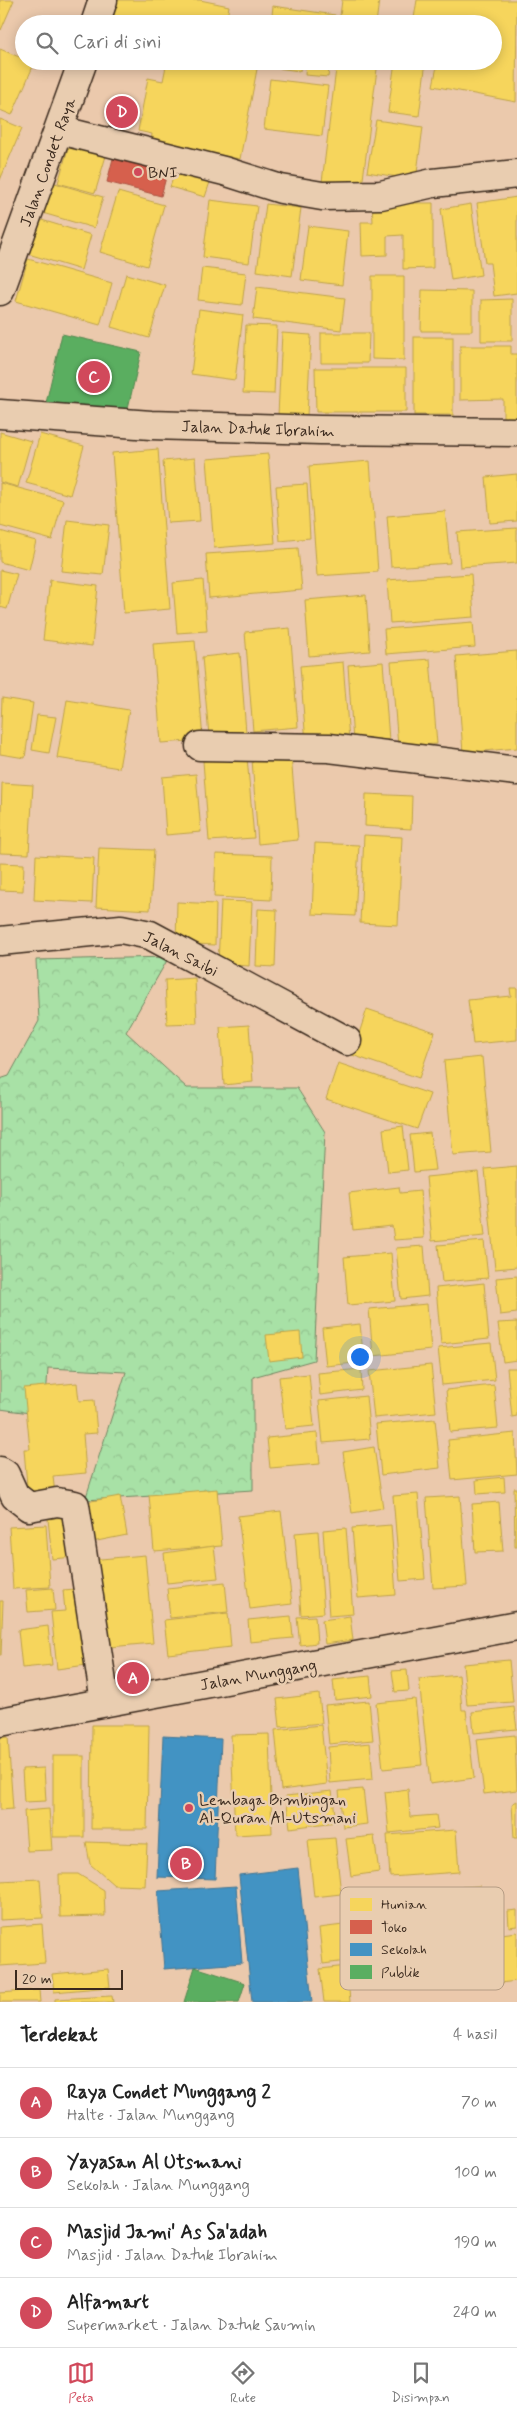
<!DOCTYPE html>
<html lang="id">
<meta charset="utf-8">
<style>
body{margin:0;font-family:Mynerve,sans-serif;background:#f6f6f6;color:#222}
.scale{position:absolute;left:15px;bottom:12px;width:108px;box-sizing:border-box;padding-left:5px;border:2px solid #3b2a1e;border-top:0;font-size:14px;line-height:18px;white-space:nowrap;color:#3b2a1e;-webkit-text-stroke:4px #e9cdb0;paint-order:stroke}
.you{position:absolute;left:359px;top:1356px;width:18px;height:18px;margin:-12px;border:4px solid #fff;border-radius:50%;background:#1a73e8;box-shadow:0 0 0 8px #1a73e833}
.badge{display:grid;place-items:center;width:32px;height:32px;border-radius:50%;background:#d1495b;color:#fff;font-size:16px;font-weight:700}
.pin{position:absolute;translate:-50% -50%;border:2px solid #fff;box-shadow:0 1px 5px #0006}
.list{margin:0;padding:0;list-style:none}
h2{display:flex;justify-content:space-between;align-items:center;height:65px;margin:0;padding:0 20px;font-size:21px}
h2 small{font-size:16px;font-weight:400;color:#767676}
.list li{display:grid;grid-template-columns:32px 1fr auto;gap:15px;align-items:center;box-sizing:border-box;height:70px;padding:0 20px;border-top:1px solid #e0e0e0}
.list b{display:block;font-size:19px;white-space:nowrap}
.list p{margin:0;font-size:16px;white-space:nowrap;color:#767676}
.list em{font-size:16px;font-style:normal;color:#767676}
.icon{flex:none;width:28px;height:28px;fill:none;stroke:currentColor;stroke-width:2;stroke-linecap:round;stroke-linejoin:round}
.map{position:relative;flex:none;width:517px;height:2002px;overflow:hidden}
.search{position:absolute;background:#fff;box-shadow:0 2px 12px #0003;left:15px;right:15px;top:15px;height:55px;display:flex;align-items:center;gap:12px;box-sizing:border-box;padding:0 18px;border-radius:28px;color:#767676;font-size:19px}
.sheet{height:345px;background:#fff}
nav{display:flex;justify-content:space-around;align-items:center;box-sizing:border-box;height:70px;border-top:1px solid #e0e0e0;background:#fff;font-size:14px;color:#767676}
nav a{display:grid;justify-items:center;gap:2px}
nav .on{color:#d1495b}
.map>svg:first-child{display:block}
.forest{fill:url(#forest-crowns);stroke:#728662}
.homes{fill:#f6d55c;stroke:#bea249}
.shops{fill:#d6604d;stroke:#a8503f}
.schools{fill:#4393c3;stroke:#417492}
.public{fill:#5aae61;stroke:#51864d}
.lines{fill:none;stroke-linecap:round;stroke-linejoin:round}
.minor-casing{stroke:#3b2a1e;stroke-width:31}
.tertiary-casing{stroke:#3b2a1e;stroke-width:31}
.minor{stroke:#e9cdb0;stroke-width:28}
.tertiary{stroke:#e9cdb0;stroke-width:28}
.poi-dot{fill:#d1495b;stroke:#e9cdb0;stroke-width:2}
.labels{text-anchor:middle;stroke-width:5;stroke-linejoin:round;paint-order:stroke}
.street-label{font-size:16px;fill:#3b2a1e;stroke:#e9cdb0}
.poi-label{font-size:16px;fill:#3b2a1e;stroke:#e9cdb0;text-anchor:start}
.key{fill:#e9cdb0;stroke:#b59c84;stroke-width:1}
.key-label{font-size:14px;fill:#3b2a1e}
</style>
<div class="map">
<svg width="517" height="2002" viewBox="0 0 517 2002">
<defs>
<pattern id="forest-crowns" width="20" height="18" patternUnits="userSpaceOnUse" patternTransform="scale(1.25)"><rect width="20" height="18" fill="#a8e1a6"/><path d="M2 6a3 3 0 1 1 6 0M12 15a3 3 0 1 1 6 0" fill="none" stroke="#92c18e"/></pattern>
</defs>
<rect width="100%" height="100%" fill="#ebc9ac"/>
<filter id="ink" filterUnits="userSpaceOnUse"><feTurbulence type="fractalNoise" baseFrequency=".02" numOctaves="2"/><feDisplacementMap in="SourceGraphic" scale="10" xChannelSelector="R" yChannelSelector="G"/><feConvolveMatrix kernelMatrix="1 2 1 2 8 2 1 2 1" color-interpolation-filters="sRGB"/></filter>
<g filter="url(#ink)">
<path class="forest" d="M169,957L126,1032L187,1088H297L325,1132L314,1360L253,1377V1490L85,1500L126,1372L48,1368L45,1415L0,1409V1079L9,1076L39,1021L36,960Z"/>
<g class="homes">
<path d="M0,0H14L1,30L0,29Z"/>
<path d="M110,0H200L229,6L226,24H105Z"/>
<path d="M342,0H379L376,24H339Z"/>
<path d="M417,0H517L516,102L433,86L438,61H493V24H413Z"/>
<path d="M273,6L335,15L334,24H271Z"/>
<path d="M0,49L24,59V61L34,64L12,115L0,110Z"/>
<path d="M167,61H219L257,69L240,159L151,143L152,134L138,131L148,78L163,81Z"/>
<path d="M262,61H301L300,71L261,66Z"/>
<path d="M306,61H330L328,77L305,75Z"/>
<path d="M337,61H378L362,187L322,182Z"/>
<path d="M395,61H426L419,116L388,112Z"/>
<path d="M270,79L328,86L322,136L264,129Z"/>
<path d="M0,119L22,128L0,180Z"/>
<path d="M376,120L423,127L416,180L367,172Z"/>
<path d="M71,138L108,149L95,193L58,183Z"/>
<path d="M176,169L211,179L205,197L170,187Z"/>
<path d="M48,181L103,197L94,228L39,212Z"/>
<path d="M118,192L164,205L147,266L100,252Z"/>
<path d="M517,197V293L494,296L490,263H485L477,203Z"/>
<path d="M210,200L257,206L249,263L203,257Z"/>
<path d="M372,203H433V268L403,269V235L387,236V255L362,256L361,222H373Z"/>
<path d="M266,204L301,208L292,276L257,271Z"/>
<path d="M471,204L481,275L451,280L441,209Z"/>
<path d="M35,218L91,235L81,270L25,253Z"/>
<path d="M308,226L348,231L342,285L301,280Z"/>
<path d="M28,259L112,283L100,325L16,301Z"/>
<path d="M202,268L246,273L242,305L198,300Z"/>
<path d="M126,274L165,285L149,338L111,327Z"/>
<path d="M372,276H404V360L372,359Z"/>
<path d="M257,287L345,298L341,330L253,319Z"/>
<path d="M422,290L472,291V331H421Z"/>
<path d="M512,299V341H481V300Z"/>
<path d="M199,309L243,315L235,380L191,374Z"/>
<path d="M246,325L277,326L274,394L243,393Z"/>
<path d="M282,333L311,335L307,416L278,415Z"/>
<path d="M321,333H369L368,363H321Z"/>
<rect x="414" y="337" width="39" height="78"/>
<path d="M460,346H511V354H517V428H503V399L460,400Z"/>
<path d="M315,368H406V412H316Z"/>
<path d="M0,432L31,441L18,487L0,482Z"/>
<path d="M40,434L84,446L70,495L26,483Z"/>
<path d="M158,449L170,609L124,613L112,453Z"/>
<path d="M268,454L275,543L214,548L207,459Z"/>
<path d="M195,458L200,521L168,523L163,461Z"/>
<path d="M370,461L378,572L317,576L309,466Z"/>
<path d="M517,474V521L490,523L486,477Z"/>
<path d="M0,483L63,500L52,540L0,526Z"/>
<path d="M307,484L310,538L280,541L276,486Z"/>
<path d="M445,511L450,563L391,567L387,516Z"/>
<path d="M67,520L109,525L103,575L61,571Z"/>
<path d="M517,528V563L460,567L457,532Z"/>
<path d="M0,531L36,541L29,570L0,562Z"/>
<path d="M298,548L302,590L209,598L206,554Z"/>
<path d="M0,570L17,574L7,609L0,607Z"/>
<path d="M471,574L474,617L390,623L387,580Z"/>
<path d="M50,580L98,586L92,646L43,640Z"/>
<path d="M203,580L207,631L177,633L173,583Z"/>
<path d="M366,595L370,651L309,656L305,600Z"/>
<path d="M473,622L475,647L386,654L384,629Z"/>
<path d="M290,628L298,727L253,731L245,632Z"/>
<path d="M195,641L203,740L161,743L153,644Z"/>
<path d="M517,651V748L463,753L456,656Z"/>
<path d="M240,653L246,733L209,736L202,657Z"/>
<path d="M430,659L437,744L398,746L391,662Z"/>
<path d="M343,662L349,740L306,743L300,666Z"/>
<path d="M383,662L389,740L353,742L348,665Z"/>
<path d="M2,698L33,703L25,758L0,754Z"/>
<path d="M67,700L129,710L119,768L57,758Z"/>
<path d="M37,715L56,717L49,753L32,750Z"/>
<path d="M291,755L298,840L258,844L252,759Z"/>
<path d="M247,757L254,838L209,841L203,761Z"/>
<path d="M196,774L201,832L166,835L162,777Z"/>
<path d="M2,783L33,785L29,854L0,853Z"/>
<path d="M366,794L412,796L411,829L365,826Z"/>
<path d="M364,835L402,837L398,925L360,923Z"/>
<path d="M315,843L359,845L355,916L312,914Z"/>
<path d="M99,848L154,850L150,910L96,907Z"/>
<path d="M216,854L272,856L271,900L214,897Z"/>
<path d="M36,855L94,858L92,903L34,900Z"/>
<path d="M0,863L24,864L23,891L0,890Z"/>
<path d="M221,901L252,902L249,966L218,964Z"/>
<path d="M177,902L216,904L215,945L176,943Z"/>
<path d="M258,909L277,910L275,967L256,966Z"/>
<path d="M195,978L197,1023L167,1024L165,980Z"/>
<path d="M510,988H517V1040L473,1044L468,1000L511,996Z"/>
<path d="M367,1009L435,1032L419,1078L352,1055Z"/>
<path d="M249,1025L253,1082L224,1085L220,1027Z"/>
<path d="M482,1057L491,1152L453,1155L444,1061Z"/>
<path d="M338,1063L430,1094L417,1129L326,1099Z"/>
<path d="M403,1126L408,1170L388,1172L383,1129Z"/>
<path d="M430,1133L435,1170L414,1172L410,1135Z"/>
<path d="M517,1166V1267L495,1269L485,1169Z"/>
<path d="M478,1172L485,1236L432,1241L426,1177Z"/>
<path d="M399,1187L400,1193L420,1191L424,1238L394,1240L392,1226L353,1230L349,1193Z"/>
<path d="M484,1241L488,1278L442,1282L438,1245Z"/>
<path d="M424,1246L428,1296L401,1299L396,1248Z"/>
<path d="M391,1253L395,1301L348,1305L344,1257Z"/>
<path d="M517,1276V1313L500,1315L496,1278Z"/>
<path d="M484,1283L489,1339L441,1344L436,1288Z"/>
<path d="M427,1304L431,1350L373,1356L369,1309Z"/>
<path d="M517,1322V1360L503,1362L498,1323Z"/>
<path d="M360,1324L364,1362L326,1366L322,1328Z"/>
<path d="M300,1332L302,1357L269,1361L266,1335Z"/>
<path d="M491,1343L495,1380L442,1385L438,1348Z"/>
<path d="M431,1365L436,1412L374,1418L369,1371Z"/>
<path d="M507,1368H517V1416L512,1417Z"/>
<path d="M361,1369L362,1390L320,1395L318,1373Z"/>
<path d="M309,1374L314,1426L285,1429L279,1377Z"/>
<path d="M77,1383L79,1401L94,1400L97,1433L83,1434L86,1473L53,1476L55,1495L28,1498L24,1449H30L24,1388Z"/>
<path d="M494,1385L498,1428L450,1432L446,1390Z"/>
<path d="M366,1396L370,1439L323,1443L319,1401Z"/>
<path d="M435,1419L440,1468L381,1475L376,1424Z"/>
<path d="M317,1433L320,1464L270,1468L267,1438Z"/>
<path d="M515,1433L517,1474L452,1480L448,1440Z"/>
<path d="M374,1447L383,1508L352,1513L343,1452Z"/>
<path d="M504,1477L505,1492L477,1494L476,1480Z"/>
<path d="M514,1488H517V1547H515Z"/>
<path d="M217,1489L222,1546L154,1551L149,1495Z"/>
<path d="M418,1494L425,1579L400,1581L393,1496Z"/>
<path d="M120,1496L127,1535L87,1543L80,1503Z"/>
<path d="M460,1496L467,1586L433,1588L426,1498Z"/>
<path d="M499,1502L503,1551L475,1552L472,1504Z"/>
<path d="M281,1511L292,1604L250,1609L238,1516Z"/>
<path d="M71,1516L75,1557L52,1559L48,1519Z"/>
<path d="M46,1525L50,1587L13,1589L9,1527Z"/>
<path d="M391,1525L396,1595L358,1598L352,1528Z"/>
<path d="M346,1528L353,1614L329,1616L323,1530Z"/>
<path d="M318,1531L324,1613L301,1615L295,1533Z"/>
<path d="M214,1546L218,1578L167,1583L164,1553Z"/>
<path d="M145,1555L153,1643L99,1648L90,1560Z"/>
<path d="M225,1582L228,1612L170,1618L167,1588Z"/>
<path d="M53,1588L55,1610L28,1612L26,1590Z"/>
<path d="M86,1588L94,1664L57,1669L51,1612L65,1611L63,1590Z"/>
<path d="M0,1601H3L1,1655H0Z"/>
<path d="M228,1613L231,1647L168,1654L164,1620Z"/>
<path d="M291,1616L293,1638L250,1642L248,1620Z"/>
<path d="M315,1616L317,1643L300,1645L297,1617Z"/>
<path d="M350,1616L353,1640L325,1644L322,1620Z"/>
<path d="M48,1626L52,1665L22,1668L18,1630Z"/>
<path d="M509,1660L513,1702L467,1705L463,1664Z"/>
<path d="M407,1670L409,1691L395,1692L392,1671Z"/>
<path d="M459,1675L462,1710H466L474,1778L430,1784L419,1679Z"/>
<path d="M370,1676L372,1696L335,1700L333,1680Z"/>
<path d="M319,1694L322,1723L280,1727L277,1699Z"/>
<path d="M415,1699L422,1765L383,1769L376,1703Z"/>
<path d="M369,1701L373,1740L329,1744L325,1705Z"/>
<path d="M514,1707L517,1729L474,1733L472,1712Z"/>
<path d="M92,1725H149L147,1829H91Z"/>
<path d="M321,1725L327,1784L281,1790L275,1730Z"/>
<path d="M269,1734L272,1833L235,1835L231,1735Z"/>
<path d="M515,1735L517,1790L484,1794L477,1739Z"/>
<path d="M8,1737L13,1809L0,1810V1738Z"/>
<path d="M370,1743L373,1779L330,1783L328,1747Z"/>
<rect x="53" y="1756" width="31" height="81"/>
<path d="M44,1768L46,1801L24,1802L22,1769Z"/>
<path d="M363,1789L367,1824L343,1827L339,1791Z"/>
<path d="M408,1789L410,1817L436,1815L438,1828L389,1833L385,1792Z"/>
<path d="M332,1791L336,1822L290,1828L286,1796Z"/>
<path d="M517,1801V1838H514L512,1804Z"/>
<path d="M49,1809L52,1850L27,1851L24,1811Z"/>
<path d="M456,1830L459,1872L390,1877L387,1835Z"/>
<path d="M374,1836L379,1872L351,1876L346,1839Z"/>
<path d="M335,1838L341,1894L314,1897L308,1840Z"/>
<path d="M86,1842L147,1844L145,1886L114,1885L90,1864Z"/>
<path d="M59,1874H78L104,1890L105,1916L60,1917Z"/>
<path d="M40,1879L43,1918L0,1920V1881Z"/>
<path d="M480,1886L484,1926L465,1928L462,1887Z"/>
<path d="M517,1910V1926L509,1927L508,1911Z"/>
<path d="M42,1924L45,1963L0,1966V1927Z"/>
<path d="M343,1925L347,1961L323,1964L319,1928Z"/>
<path d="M517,1932V1981L475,1986L469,1938Z"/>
<path d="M347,1966L350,2002H324L320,1969Z"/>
<path d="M108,1969L110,1987L54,1992L52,1974Z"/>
<path d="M39,1990L40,2002H0V1993Z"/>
<path d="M112,1996L113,2002H55V1999Z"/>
</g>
<path class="shops" d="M116,147L170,162L161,196L107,182Z"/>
<g class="schools">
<path d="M163,1736L221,1739L215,1879L157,1877Z"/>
<path d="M298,1868L312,2002H252L239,1875Z"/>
<path d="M236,1886L242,1963L164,1969L158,1891Z"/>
</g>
<g class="public">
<path d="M62,334L141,352L125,421L46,403Z"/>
<path d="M195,1967L245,1983L239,2002H184Z"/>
</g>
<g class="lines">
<g class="minor-casing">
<g id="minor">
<path d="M59,130L224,171L281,189L322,196L381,195L433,183L517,174"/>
<path d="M0,414L151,425L320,430L517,432"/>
<path d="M200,746L329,748L517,771"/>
<path d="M0,941L121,929L150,935L347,1041"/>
<path d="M0,1471L5,1474L15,1496L29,1507L57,1502L75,1505L105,1702"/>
</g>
</g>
<g class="tertiary-casing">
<g id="tertiary">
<path d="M95,24L103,0"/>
<path d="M0,291L83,61"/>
<path d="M0,1722L517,1626"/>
</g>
</g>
<use href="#minor" class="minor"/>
<use href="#tertiary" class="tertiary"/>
</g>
</g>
<g class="poi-dot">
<circle cx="138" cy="172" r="5"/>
<circle cx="189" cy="1808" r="5"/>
</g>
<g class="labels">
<g class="street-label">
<text transform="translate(47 162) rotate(-70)" y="6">Jalan Condet Raya</text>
<text transform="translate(258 428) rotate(2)" y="6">Jalan Datuk Ibrahim</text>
<text transform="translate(181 953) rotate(27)" y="6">Jalan Saibi</text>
<text transform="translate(258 1674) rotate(-10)" y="6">Jalan Munggang</text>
</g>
<g class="poi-label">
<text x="148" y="178">BNI</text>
<text x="199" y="1805">Lembaga Bimbingan<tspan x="199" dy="18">Al-Quran Al-Utsmani</tspan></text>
</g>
</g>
<rect x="340" y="1887" width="164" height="103" rx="8" class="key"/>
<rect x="350" y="1898" width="22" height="13" fill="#f6d55c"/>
<rect x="350" y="1920" width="22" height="14" fill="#d6604d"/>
<rect x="350" y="1943" width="22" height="13" fill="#4393c3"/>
<rect x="350" y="1965" width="22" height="14" fill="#5aae61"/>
<g class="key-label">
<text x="381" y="1909">Hunian</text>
<text x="381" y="1932">Toko</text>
<text x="381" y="1954">Sekolah</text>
<text x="381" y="1977">Publik</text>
</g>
</svg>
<div class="scale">20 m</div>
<div class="you"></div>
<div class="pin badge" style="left:133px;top:1678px">A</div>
<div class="pin badge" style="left:186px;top:1864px">B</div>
<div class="pin badge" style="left:94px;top:377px">C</div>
<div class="pin badge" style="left:122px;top:112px">D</div>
<div class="search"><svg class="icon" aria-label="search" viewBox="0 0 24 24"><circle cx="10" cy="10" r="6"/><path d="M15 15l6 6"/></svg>Cari di sini</div>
</div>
<section class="sheet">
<h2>Terdekat<small>4 hasil</small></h2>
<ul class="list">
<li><span class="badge">A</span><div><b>Raya Condet Munggang 2</b><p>Halte · Jalan Munggang</p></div><em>70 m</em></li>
<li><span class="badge">B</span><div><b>Yayasan Al Utsmani</b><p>Sekolah · Jalan Munggang</p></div><em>100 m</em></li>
<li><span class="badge">C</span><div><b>Masjid Jami' As Sa'adah</b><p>Masjid · Jalan Datuk Ibrahim</p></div><em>190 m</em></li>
<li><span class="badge">D</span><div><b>Alfamart</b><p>Supermarket · Jalan Datuk Saumin</p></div><em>240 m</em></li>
</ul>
</section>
<nav>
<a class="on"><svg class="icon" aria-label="map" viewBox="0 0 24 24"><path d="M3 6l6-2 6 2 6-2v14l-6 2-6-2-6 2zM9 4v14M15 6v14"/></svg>Peta</a>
<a><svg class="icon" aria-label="directions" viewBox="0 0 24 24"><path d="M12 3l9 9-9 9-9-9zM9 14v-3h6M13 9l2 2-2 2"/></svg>Rute</a>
<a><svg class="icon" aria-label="saved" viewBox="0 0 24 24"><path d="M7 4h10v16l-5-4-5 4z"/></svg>Disimpan</a>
</nav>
